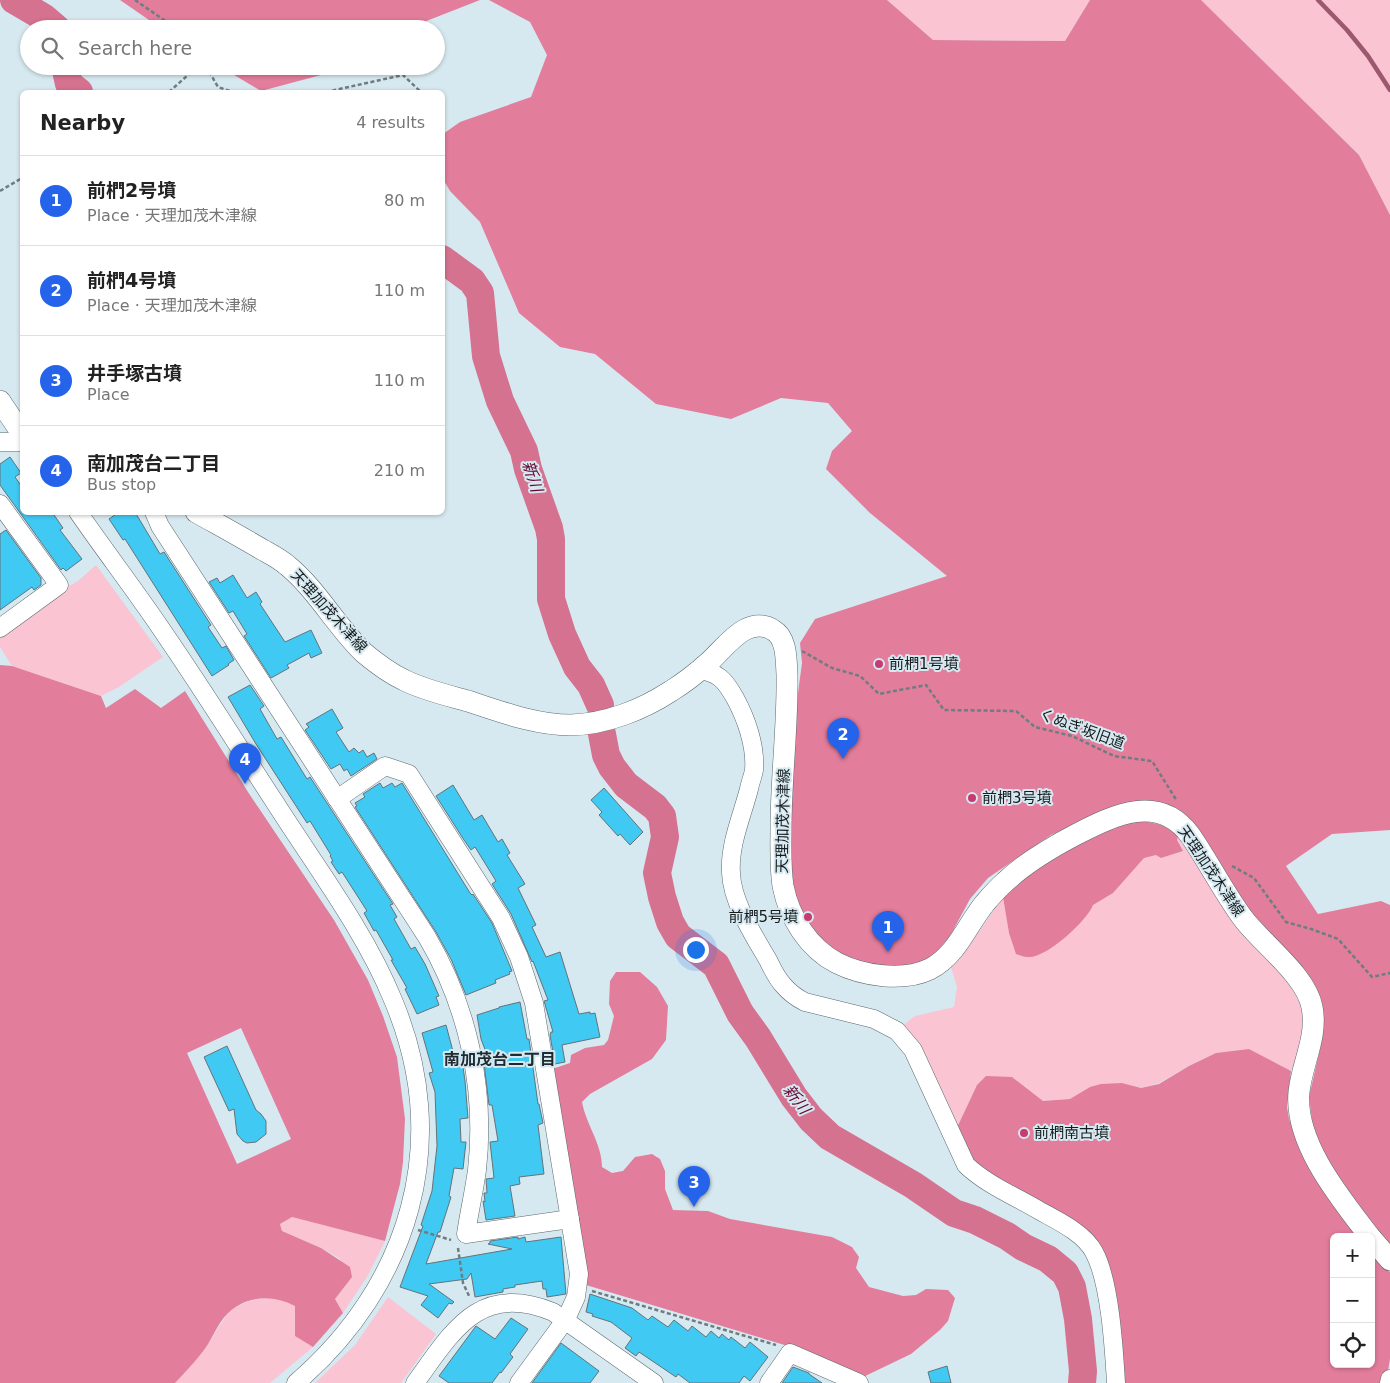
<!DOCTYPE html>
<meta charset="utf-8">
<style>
body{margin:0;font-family:"DejaVu Sans","Noto Sans JP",sans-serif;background:#f6f6f6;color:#222}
.controls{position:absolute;right:15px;bottom:15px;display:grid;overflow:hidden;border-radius:8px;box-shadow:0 1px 4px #0004}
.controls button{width:45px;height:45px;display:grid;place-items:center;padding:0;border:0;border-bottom:1px solid #e0e0e0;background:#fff;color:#222;font:25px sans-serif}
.you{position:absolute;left:695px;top:949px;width:18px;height:18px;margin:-12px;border:4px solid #fff;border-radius:50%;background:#1a73e8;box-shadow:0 0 0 8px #1a73e833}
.badge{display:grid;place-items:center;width:32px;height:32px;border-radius:50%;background:#2563eb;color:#fff;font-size:16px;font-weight:700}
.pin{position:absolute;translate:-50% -41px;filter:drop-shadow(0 1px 2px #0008)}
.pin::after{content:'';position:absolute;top:26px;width:18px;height:15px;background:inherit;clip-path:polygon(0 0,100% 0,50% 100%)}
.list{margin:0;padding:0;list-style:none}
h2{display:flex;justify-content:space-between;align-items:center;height:65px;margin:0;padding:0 20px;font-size:21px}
h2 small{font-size:16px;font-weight:400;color:#767676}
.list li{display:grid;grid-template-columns:32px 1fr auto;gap:15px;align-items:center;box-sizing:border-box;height:90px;padding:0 20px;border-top:1px solid #e0e0e0}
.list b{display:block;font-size:19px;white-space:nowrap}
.list p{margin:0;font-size:16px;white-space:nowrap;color:#767676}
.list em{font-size:16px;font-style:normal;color:#767676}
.icon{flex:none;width:28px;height:28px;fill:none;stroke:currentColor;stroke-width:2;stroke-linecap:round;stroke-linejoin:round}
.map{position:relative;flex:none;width:1390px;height:1383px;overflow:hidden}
.search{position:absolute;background:#fff;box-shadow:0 1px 4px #0004;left:20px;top:20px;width:425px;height:55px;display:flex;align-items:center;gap:12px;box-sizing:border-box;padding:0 18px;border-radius:28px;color:#767676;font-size:19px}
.panel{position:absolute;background:#fff;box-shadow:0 1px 4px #0004;left:20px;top:90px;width:425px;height:425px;border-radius:8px}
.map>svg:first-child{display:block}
.green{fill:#fac4d2}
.forest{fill:#e27d9c;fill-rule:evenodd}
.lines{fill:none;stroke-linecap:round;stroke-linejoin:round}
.stream{stroke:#9b586e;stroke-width:4.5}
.river{stroke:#d57290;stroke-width:28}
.building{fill:#40c9f3;stroke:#63737a}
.minor-casing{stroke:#59696f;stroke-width:19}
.major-casing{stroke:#59696f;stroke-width:22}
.path{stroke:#6f7c80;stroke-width:2.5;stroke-dasharray:4 2.5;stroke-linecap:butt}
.minor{stroke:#fff;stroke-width:18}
.major{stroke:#fff;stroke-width:21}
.poi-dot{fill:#c63b70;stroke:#d7e9f0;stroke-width:2}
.labels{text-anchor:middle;stroke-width:4;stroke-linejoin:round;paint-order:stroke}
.street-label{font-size:15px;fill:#151c1e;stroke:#d7e9f0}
.poi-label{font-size:15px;fill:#151c1e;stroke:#d7e9f0;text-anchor:start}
.water-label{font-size:16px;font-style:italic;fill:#640631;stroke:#d7e9f0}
.neighbourhood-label{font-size:16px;font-weight:bold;fill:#1d2b31;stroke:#d7e9f0}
</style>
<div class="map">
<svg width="1390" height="1383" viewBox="0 0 1390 1383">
<rect width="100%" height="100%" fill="#d7e9f0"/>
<g class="green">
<path d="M887,0H1090L1065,41L933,40Z"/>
<path d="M1201,0H1390V215L1359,155Z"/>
<path d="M96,565L163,657L119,687L101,696L12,666L0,647V636L67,587L78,581Z"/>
<path d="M1178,836L1234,920L1255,948L1265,956L1295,991L1304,1015L1303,1043L1291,1071L1249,1049L1216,1053L1189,1066L1159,1083L1141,1088L1122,1083L1090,1087L1070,1099L1043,1101L1012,1077L977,1085L954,1134L898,1029L915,1016L954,1007L957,987L951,967L960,959L1003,897L1009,933L1090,911L1093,905L1113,893L1145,857L1156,855L1161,858L1183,851L1177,840Z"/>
<path d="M292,1217L385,1241L367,1277L343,1313L335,1299L352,1277L339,1258L321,1248L282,1231L280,1224Z"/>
<path d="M388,1297L436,1334L401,1383H315L355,1345Z"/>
<path d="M266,1298L286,1301L296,1306L295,1336L313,1347L270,1383H175C185,1372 195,1362 204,1350C224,1322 225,1302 266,1298Z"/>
</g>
<g class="forest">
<path d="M120,0H480L406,29H162Z"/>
<path d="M489,0H887L933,40L1065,41L1090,0H1201L1359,155L1390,215V830L1332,834L1286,866L1318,914L1381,901L1390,905V1249L1331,1168L1313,1128L1309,1097L1320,1049L1323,1027L1247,910L1201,833L1122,804L1051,835L988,878L970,899L949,938L933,955L918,965L903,968L877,965L855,960L836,951L820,940L804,922L793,891L789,856L796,708L802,663L800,643L815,619L947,576L870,513L826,469L832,451L852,431L828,403L781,398L731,419L656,404L595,354L560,347L519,313L480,222L450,191L443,179V134L460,122L531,97L547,55L530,22Z"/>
<path d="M219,66H355L261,91Z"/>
<path d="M0,665L12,666L101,696L106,708L135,689L161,708L185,691L248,792L334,920L368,980L383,1016L397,1057L405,1119L403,1162L400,1184L385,1241L292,1217L280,1224L282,1231L321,1248L350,1267L352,1277L335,1299L343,1313L313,1347L295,1336V1306C268,1292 237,1297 220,1323C214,1332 210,1342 204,1350C195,1362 185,1372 175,1383H0ZM241,1028L291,1139L237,1164L187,1053Z"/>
<path d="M1141,821C1156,823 1168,825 1178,836L1177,840L1183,851L1161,858L1156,855L1144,858L1113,893L1093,905C1087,921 1045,959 1028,957C1024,957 1020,955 1016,954L1009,933L1003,897L1042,861L1109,827Z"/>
<path d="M616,972H640L657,987L668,1006L666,1040L652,1059L590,1094L582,1102C586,1124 602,1144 602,1167L612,1173L623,1171L635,1157L652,1154L660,1159L665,1171V1189L673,1210L708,1211L730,1219L832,1237L852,1247L859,1257L856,1268L869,1287L903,1296L916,1295L926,1289L948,1290L955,1298L948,1321L940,1330L911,1354L861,1378L788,1346L586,1285L552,1069L570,1063L571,1055L585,1048L604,1045L608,1040L614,1016L609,1004L610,981Z"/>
<path d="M1249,1049L1291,1071L1287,1107L1289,1119L1308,1160L1360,1237H1334V1364H1371V1253L1390,1272V1359L1386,1383H1121L1101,1257L980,1172L954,1134L977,1085L986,1076L1012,1077L1043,1101L1070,1099L1090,1087L1101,1084L1122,1083L1141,1088L1159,1084L1189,1066L1216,1053Z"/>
</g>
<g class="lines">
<path class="stream" d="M1318,0L1347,30L1368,56L1390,90"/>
<g class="river">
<path d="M14,0L43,17L57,29"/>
<path d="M65,66L69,84L79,92"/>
<path d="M442,259L472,281L480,293L486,356L500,401L524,451L528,469L549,528L551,539V599L562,634L577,667L591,685L600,705"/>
<path d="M602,734L606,755L612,767L626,785L655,807L662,816L665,837L657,873L662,897L670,922L678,936L716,965L740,1013L758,1038L794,1097L811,1119L830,1137L913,1185L954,1213L975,1220L1007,1236L1023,1247L1048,1259L1065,1273L1072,1287L1078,1319L1083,1371L1082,1383"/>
</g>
</g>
<g class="building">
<path d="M10,457L21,473L15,477L22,487V512H52L63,528L60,530L82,559L66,571L63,568L61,570L0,485V464Z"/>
<path d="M119,512H135L160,554L164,552L211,625L208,627L222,648L226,646L234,660L228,664L229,665L212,676L125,539L123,540L109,519Z"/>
<path d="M6,530L41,578V585L34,590L32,587L0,610V534Z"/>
<path d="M233,575L247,598L256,592L262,602L260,604L285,642L311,630L322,653L311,658L309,653L287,665L289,668L271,678L244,636L247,634L233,611L229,613L209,582L217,578L220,583Z"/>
<path d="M250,685L264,706L260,709L277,739L281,737L307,779L310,777L393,904L390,905L397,917L394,919L411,949L415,947L425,964L439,996L436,997L439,1005L417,1014L405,989L407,988L391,960H393L376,930L374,931L364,913L367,911L342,872L339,874L331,862L333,861L330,856L331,855L310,821L307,823L256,744L228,697Z"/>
<path d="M332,709L343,728L336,732L349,752L354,748L359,753L363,750L367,757L374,753L377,759L351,776L347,769L344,771L340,764L331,769L305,730L309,727L306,724Z"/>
<path d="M380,783L383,788L392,783L395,787L402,783L470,893L472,895L473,894L492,923L512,971L509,972L510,974L495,980L496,983L466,995L451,959L436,932L355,807L357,806L355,803L365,797L363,794Z"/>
<path d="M453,785L474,820L482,815L498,842L502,839L510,853L507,855L525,884L518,888L536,925L532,927L546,957L560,952L579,1014L590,1012V1014L595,1013L600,1037L562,1045L565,1062L555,1064L550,1035L551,1032H553L544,1001L548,1000L533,961L532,962L511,914L492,884L496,881L475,847L471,850L464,840L436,796Z"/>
<path d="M604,788L643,832L630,845L620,834L618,836L599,815L602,812L591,800Z"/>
<path d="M520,1002L527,1039H529L538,1104H539L543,1123L538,1125L544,1174L519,1177L520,1184L510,1186L515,1216L486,1220L483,1201L485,1202L484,1193H487L486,1179L494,1178L490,1142L498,1141L492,1105H489L484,1063L489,1060L481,1039L477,1015L499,1008V1007Z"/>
<path d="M446,1025L454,1055L461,1053L465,1081L468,1118L460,1119L461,1142H466L463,1169L454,1168L449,1196L451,1197L440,1232H438L426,1264L512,1249L488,1244L490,1243V1241L518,1237V1239L525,1237L526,1242L561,1237L566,1294L547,1297L546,1289H543L542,1281L515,1285V1287L503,1289V1292L475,1297L471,1273L467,1279L429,1284L454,1302L452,1304L449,1303L438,1318L421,1305L428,1296L400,1287L423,1226L421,1225L432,1191L437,1146L435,1092L429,1073L433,1072L422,1033Z"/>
<path d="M227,1046L256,1110L261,1114L266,1121V1134L256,1142L247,1143L243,1141L237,1134L234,1109L229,1111L204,1057Z"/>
<path d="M590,1294L632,1308L648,1320L652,1316L668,1327L674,1320L688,1331L692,1326L706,1337L711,1331L719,1338L722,1334L729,1340L731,1337L745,1348L750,1342L768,1357L750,1381L744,1376L739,1383H690L678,1374L676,1377L639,1352L636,1356L625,1348L632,1338L611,1322L592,1316L593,1314L586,1312Z"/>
<path d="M511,1318L528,1329L510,1354L513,1357L501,1373L500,1372L492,1383H449L439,1376L476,1326L495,1339Z"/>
<path d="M561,1343L599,1371L590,1383H532Z"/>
<path d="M947,1366L951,1383H931L928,1372Z"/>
<path d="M793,1367L809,1373V1374L822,1383H782Z"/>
</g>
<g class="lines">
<g class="minor-casing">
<g id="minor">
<path d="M0,442H22"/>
<path d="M0,504L59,585L0,628"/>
<path d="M78,512C107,554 138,594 166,636C203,690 238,746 274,801C314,864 365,931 393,1000C453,1142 410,1285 296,1383"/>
<path d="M154,512L160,526L427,937C468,1007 486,1089 477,1170C474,1192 469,1213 466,1234L570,1219"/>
<path d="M698,670C718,672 725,680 735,698C746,718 756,746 754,770C753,776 750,783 749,789C742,816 729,845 731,873C732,902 754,936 768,960C772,968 777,979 784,986C790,993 797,998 805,1002L874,1019L897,1031L913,1050L966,1165C987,1185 1015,1196 1040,1211C1058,1221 1084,1233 1094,1252C1110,1281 1114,1349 1116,1383"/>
<path d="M337,799L385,766L409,774L501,918L519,957L534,1003L579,1274L576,1297L566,1319L519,1383"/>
<path d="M415,1383C453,1331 479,1282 553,1312L654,1383"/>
<path d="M769,1383L790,1353L859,1383"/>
<path d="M1389,1383L1390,1379"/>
</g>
</g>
<g class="major-casing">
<g id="major">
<path d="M0,401L22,434"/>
<path d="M196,512C219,525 241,537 263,550C272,555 280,559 288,566C318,591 336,626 364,653C376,663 389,673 404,680C424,690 446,695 468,701C501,712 536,725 571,725C606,724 642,710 671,691C684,683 698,672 709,662C726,647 747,614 773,630C787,638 786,659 787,674C788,725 781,777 781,828C781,847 780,867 783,886C789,917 808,948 837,963C863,976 903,982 930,969C957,955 967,925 985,903C991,896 998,888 1005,882C1026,862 1052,847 1077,834C1114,815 1159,793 1190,835C1208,861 1223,891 1242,917C1261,943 1306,975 1312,1007C1318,1037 1302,1063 1299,1092C1294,1143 1341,1199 1370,1237"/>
<path d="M1371,1238L1390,1260"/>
</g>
</g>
<g class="path">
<path d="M135,0L177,29"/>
<path d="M206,66L218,87L233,92"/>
<path d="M169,92L198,66"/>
<path d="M326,92L403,75L421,92"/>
<path d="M0,191L22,178"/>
<path d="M802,651L832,668L860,676L879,694L926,685L944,710L1016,711L1035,727L1072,736L1114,756L1152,761L1177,801"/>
<path d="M1232,866L1254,878L1286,922L1311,929L1338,939L1372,977L1390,973"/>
<path d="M418,1230L451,1240"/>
<path d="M458,1248L463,1283L470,1298"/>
<path d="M592,1291L776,1345"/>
</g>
<use href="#minor" class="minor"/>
<use href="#major" class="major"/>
</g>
<g class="poi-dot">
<circle cx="879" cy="664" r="5"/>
<circle cx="972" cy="798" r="5"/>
<circle cx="808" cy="917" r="5"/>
<circle cx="1024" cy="1133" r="5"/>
</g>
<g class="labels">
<g class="street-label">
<text transform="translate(329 611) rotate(48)" y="5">天理加茂木津線</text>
<text transform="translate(1082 729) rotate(20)" y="5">くぬぎ坂旧道</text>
<text transform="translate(783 821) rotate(-89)" y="5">天理加茂木津線</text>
<text transform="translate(1211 871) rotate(56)" y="5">天理加茂木津線</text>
</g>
<g class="poi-label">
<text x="889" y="669">前椚1号墳</text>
<text x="982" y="803">前椚3号墳</text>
<text x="798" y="922" text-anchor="end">前椚5号墳</text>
<text x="1034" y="1138">前椚南古墳</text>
</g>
<g class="water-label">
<text transform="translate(533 476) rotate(72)" y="6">新川</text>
<text transform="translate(797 1099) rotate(52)" y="6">新川</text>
</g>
<g class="neighbourhood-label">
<text x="500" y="1065">南加茂台二丁目</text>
</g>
</g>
</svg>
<div class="controls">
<button>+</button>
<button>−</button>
<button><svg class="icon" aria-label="locate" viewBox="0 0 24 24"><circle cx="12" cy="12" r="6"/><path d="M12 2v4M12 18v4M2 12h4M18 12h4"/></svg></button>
</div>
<div class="you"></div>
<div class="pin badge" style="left:888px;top:952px">1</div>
<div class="pin badge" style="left:843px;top:759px">2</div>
<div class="pin badge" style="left:694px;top:1207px">3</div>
<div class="pin badge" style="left:245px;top:784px">4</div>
<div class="search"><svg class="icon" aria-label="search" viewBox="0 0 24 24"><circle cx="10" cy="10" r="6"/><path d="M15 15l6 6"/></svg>Search here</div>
<section class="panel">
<h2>Nearby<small>4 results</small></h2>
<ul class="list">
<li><span class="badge">1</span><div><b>前椚2号墳</b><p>Place · 天理加茂木津線</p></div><em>80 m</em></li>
<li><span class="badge">2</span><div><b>前椚4号墳</b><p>Place · 天理加茂木津線</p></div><em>110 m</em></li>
<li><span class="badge">3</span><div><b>井手塚古墳</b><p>Place</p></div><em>110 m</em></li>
<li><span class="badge">4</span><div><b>南加茂台二丁目</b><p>Bus stop</p></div><em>210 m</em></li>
</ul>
</section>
</div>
